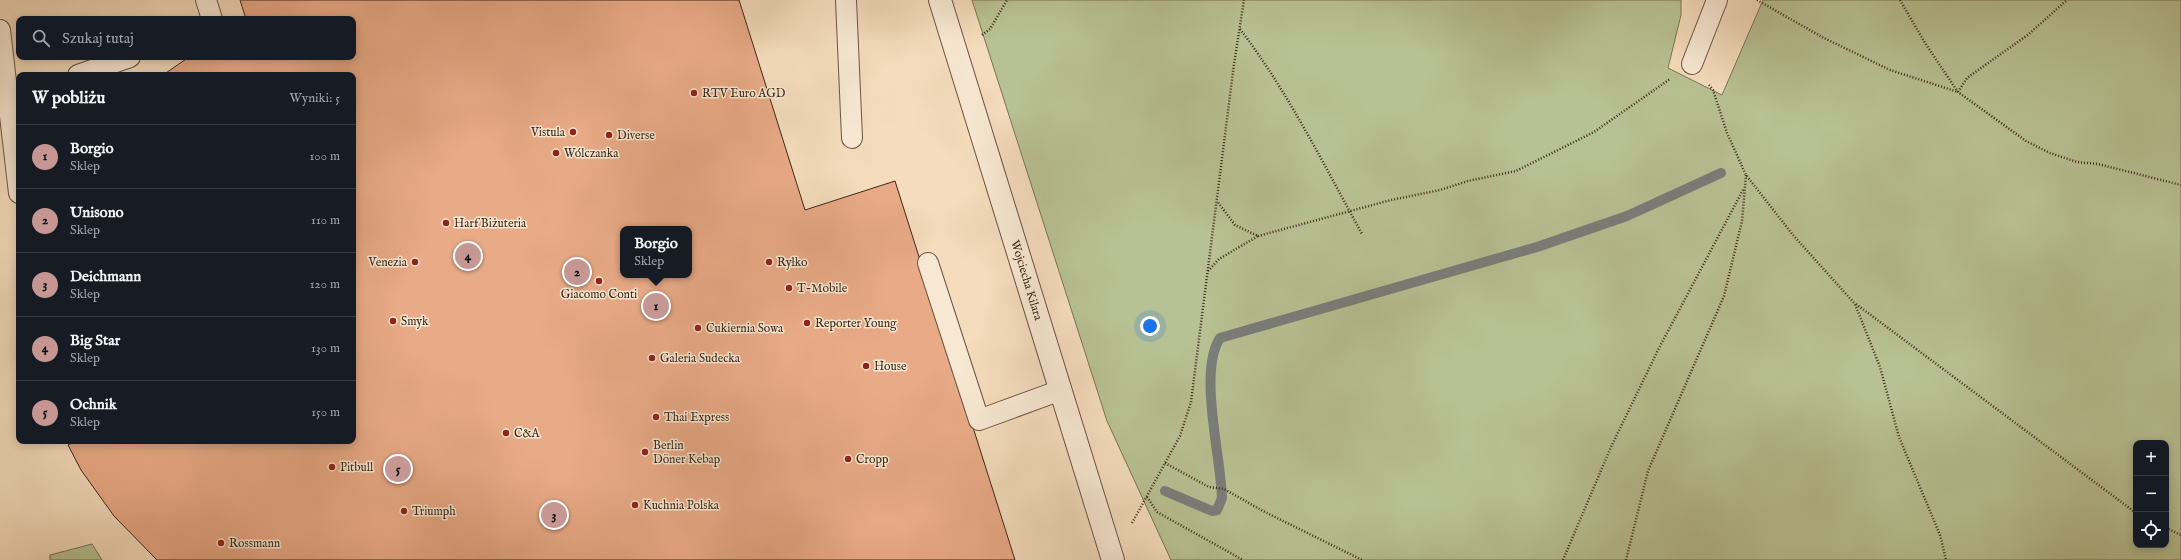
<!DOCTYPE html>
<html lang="pl">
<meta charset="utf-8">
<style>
body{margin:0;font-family:"IM FELL English",serif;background:#242831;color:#f1f3f6}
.controls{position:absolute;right:12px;bottom:12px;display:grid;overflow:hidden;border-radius:8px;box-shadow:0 2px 10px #0003}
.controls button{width:36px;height:36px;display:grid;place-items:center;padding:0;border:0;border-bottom:1px solid #363941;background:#171b24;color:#f1f3f6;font:20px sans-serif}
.you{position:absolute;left:1150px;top:326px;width:14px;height:14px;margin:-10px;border:3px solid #fff;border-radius:50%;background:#1a73e8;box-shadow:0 0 0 6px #1a73e833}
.badge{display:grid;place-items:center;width:26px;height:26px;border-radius:50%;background:#c59692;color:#111;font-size:13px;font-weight:700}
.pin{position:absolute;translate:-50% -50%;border:2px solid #fff;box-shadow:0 1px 4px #0006}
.popup{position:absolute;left:620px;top:226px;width:72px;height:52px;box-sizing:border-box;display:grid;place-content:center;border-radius:8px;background:#171b24;filter:drop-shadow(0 1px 3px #0005);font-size:13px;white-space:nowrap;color:#9ea1a6}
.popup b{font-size:15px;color:#f1f3f6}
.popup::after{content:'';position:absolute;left:50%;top:100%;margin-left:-8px;border:8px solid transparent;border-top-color:#171b24}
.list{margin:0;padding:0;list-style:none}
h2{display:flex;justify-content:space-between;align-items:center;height:52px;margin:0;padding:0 16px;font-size:17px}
h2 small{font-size:13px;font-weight:400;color:#9ea1a6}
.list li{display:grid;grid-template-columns:26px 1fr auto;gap:12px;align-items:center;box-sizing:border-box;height:64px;padding:0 16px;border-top:1px solid #363941}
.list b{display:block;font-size:15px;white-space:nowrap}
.list p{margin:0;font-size:13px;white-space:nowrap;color:#9ea1a6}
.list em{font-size:13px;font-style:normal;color:#9ea1a6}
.icon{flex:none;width:22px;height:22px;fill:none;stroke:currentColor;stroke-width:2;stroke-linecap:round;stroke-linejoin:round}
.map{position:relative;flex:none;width:2181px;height:560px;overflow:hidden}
.search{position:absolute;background:#171b24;box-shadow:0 2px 10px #0003;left:16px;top:16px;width:340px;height:44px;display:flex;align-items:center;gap:10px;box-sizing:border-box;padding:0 14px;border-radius:8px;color:#9ea1a6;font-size:15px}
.panel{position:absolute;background:#171b24;box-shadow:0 2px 10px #0003;left:16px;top:72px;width:340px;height:372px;border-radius:8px}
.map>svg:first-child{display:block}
.green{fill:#b8c193;stroke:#7a7456;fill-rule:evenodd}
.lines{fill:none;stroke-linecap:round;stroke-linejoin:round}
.stream{stroke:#7a7e7c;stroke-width:10}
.building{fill:#e9aa87;stroke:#3d281a;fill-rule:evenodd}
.service-casing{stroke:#6b5542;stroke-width:22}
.minor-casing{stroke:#6b5542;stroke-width:24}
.path{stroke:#3d281a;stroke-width:2.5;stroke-dasharray:1 2;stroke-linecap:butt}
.service{stroke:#f8e8d3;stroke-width:20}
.minor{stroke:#f8e8d3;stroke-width:22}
.poi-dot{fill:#8f2418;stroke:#f8e8d3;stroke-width:1.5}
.labels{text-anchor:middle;stroke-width:3;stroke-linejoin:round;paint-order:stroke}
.poi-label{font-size:12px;fill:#3d281a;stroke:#f8e8d3;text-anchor:start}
.street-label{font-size:12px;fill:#3d281a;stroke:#f8e8d3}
</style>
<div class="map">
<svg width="2181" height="560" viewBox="0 0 2181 560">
<rect width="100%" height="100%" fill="#f4dcbc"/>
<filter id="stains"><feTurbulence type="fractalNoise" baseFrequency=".005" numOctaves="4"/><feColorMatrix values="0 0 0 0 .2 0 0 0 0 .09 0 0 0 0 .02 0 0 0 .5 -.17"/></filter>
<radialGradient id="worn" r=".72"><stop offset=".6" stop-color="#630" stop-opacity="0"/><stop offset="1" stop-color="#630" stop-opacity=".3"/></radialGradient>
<g class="green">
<path d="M972,0H1681V15L1668,68L1722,95L1763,0H2181V560H1171L1107,421ZM2136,443H2166V545H2136Z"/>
<path d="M92,544L102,560H50V555Z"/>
</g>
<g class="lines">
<path class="stream" d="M1165,491L1212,511L1217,510L1222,498C1221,457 1198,371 1220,338L1537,247L1627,216L1721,173"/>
</g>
<path class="building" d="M240,0H739L805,210L895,181L1015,560H157L114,516L81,470L68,445L75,441H353V75H163L189,57H353V19H246ZM623,229H689V275H623Z"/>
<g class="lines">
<g class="service-casing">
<g id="service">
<path d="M206,0L212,19"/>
<path d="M846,0L852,138"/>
<path d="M0,30L19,193"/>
<path d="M1692,64L1717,0"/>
<path d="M78,75L130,57"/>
<path d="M928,263L979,420L1061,390"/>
</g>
</g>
<g class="minor-casing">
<path id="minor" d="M940,0L1113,560"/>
</g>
<g class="path">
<path d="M1757,0L1822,37L1890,70L1958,92L1967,78L2029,34L2067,0"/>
<path d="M1900,0L1925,43L1958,92L2026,141L2050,153L2077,162L2098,164L2181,185"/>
<path d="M1240,29C1288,92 1324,165 1362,234"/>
<path d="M982,35L990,29L1007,0"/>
<path d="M1709,85L1713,90L1727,133L1746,175L1793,235L1855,304L1880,367L1899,437L1940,535L1946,560"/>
<path d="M1258,236L1391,200L1440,190L1468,181L1516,171L1594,132L1670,79"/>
<path d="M1208,271L1219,259L1258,236L1235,225L1217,201"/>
<path d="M1856,304L2136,513"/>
<path d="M1165,463L1209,487L1224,489L1263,511L1362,560"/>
<path d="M1147,497L1157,512L1243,560"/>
<path d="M1132,523L1180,436L1191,402L1234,64L1244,0"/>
<path d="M2166,528L2181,535"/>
<path d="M1563,560L1611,447L1659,348L1744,188"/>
<path d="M1626,560L1648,471L1724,296L1742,221L1746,175"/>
</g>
<use href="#service" class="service"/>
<use href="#minor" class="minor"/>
</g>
<g class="poi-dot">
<circle cx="694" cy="93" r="4"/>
<circle cx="573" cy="132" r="4"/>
<circle cx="609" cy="135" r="4"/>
<circle cx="556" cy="153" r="4"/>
<circle cx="446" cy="223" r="4"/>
<circle cx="415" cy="262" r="4"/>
<circle cx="769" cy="262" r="4"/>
<circle cx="599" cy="281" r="4"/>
<circle cx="789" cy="288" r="4"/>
<circle cx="393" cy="321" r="4"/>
<circle cx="807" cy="323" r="4"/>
<circle cx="698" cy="328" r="4"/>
<circle cx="652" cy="358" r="4"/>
<circle cx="866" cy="366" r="4"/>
<circle cx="656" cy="417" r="4"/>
<circle cx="506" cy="433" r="4"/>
<circle cx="645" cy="452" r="4"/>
<circle cx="848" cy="459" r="4"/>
<circle cx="332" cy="467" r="4"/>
<circle cx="635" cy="505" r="4"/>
<circle cx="404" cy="511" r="4"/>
<circle cx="221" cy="543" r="4"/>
</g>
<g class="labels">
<g class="poi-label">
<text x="702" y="97">RTV Euro AGD</text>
<text x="565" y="136" text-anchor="end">Vistula</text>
<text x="617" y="139">Diverse</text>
<text x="564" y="157">Wólczanka</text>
<text x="454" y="227">Harf Biżuteria</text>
<text x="407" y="266" text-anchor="end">Venezia</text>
<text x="777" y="266">Ryłko</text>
<text x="797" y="292">T-Mobile</text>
<text x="599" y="298" text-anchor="middle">Giacomo Conti</text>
<text x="401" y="325">Smyk</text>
<text x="815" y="327">Reporter Young</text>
<text x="706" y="332">Cukiernia Sowa</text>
<text x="660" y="362">Galeria Sudecka</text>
<text x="874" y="370">House</text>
<text x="664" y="421">Thai Express</text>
<text x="514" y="437">C&amp;A</text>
<text x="653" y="449">Berlin<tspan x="653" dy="14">Döner Kebap</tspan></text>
<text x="856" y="463">Cropp</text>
<text x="340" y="471">Pitbull</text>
<text x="643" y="509">Kuchnia Polska</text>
<text x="412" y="515">Triumph</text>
<text x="229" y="547">Rossmann</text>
</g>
<g class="street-label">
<text transform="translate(1027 280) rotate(73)" y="4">Wojciecha Kilara</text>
</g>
</g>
<rect width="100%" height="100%" filter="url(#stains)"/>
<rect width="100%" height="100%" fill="url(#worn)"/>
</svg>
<div class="controls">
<button>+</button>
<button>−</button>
<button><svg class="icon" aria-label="locate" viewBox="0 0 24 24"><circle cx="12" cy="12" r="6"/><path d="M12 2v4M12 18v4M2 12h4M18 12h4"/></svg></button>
</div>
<div class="you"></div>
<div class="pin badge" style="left:656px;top:306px">1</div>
<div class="popup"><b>Borgio</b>Sklep</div>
<div class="pin badge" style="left:577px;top:272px">2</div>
<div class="pin badge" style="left:554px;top:515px">3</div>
<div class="pin badge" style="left:468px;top:256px">4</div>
<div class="pin badge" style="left:398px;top:469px">5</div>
<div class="search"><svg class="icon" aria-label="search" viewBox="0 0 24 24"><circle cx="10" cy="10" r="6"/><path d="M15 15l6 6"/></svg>Szukaj tutaj</div>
<section class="panel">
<h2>W pobliżu<small>Wyniki: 5</small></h2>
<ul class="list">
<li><span class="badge">1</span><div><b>Borgio</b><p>Sklep</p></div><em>100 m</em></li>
<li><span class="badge">2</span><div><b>Unisono</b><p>Sklep</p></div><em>110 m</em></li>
<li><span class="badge">3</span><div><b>Deichmann</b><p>Sklep</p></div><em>120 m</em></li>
<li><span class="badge">4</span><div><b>Big Star</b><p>Sklep</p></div><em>130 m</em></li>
<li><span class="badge">5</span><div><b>Ochnik</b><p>Sklep</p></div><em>150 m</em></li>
</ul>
</section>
</div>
